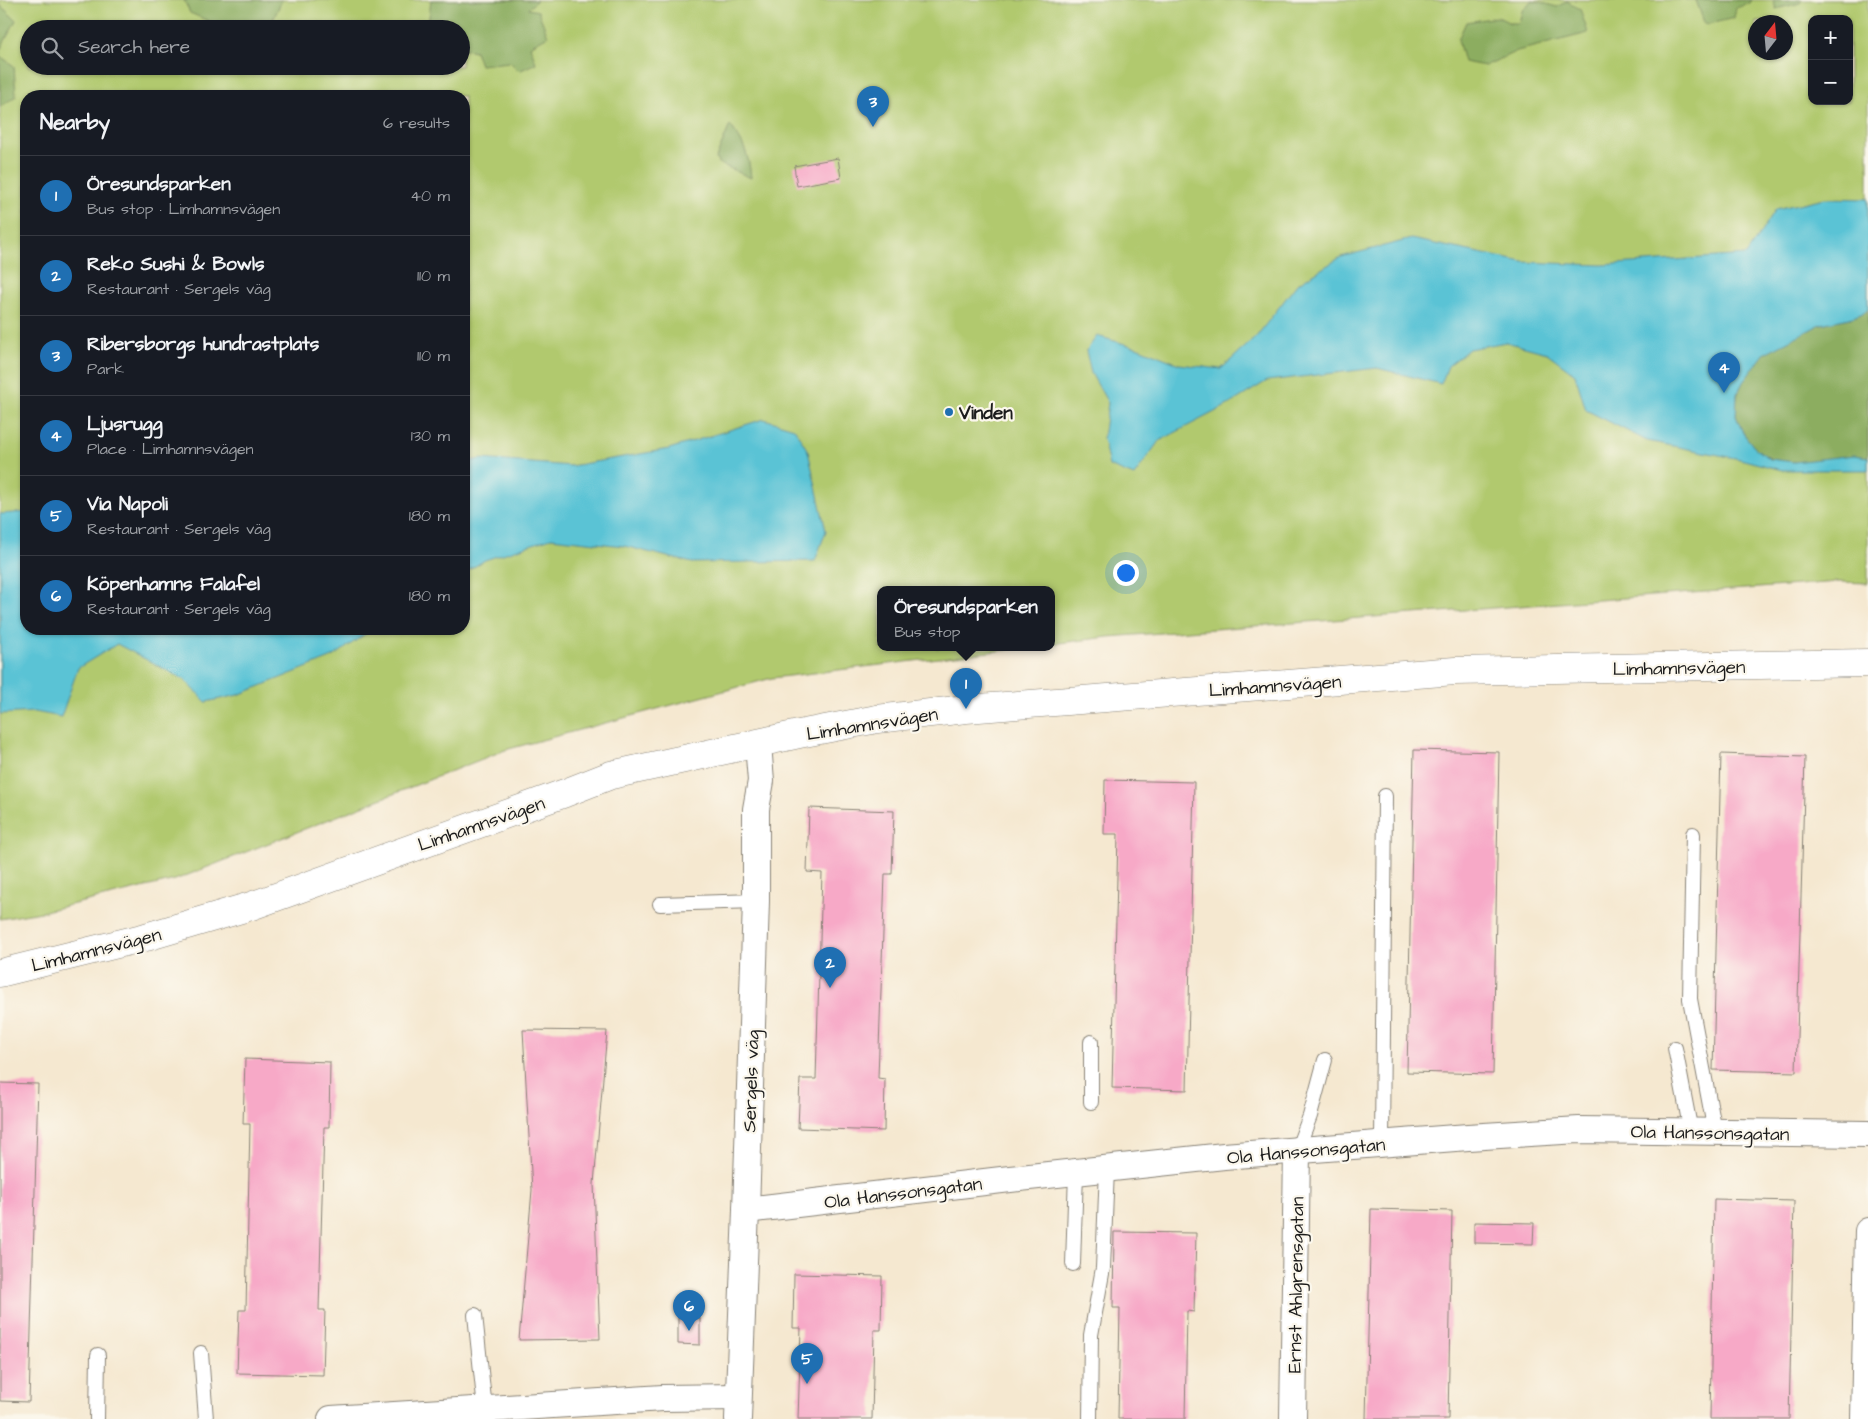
<!DOCTYPE html>
<meta charset="utf-8">
<style>
body{margin:0;font-family:"Architects Daughter",sans-serif;background:#242831;color:#f1f3f6}
.controls{position:absolute;right:15px;top:15px;display:grid;overflow:hidden;border-radius:10px;box-shadow:0 1px 4px #0004}
.controls button{width:45px;height:45px;display:grid;place-items:center;padding:0;border:0;border-bottom:1px solid #363941;background:#171b24;color:#f1f3f6;font:25px sans-serif}
.compass{position:absolute;left:1748px;top:15px;width:45px;height:45px;border-radius:50%;background:#171b24;box-shadow:0 1px 4px #0004;rotate:16deg}
.you{position:absolute;left:1125px;top:572px;width:18px;height:18px;margin:-12px;border:4px solid #fff;border-radius:50%;background:#1a73e8;box-shadow:0 0 0 8px #1a73e833}
.badge{display:grid;place-items:center;width:32px;height:32px;border-radius:50%;background:#1f6fb2;color:#fff;font-size:16px;font-weight:700}
.pin{position:absolute;translate:-50% -41px;filter:drop-shadow(0 1px 2px #0008)}
.pin::after{content:'';position:absolute;top:26px;width:18px;height:15px;background:inherit;clip-path:polygon(0 0,100% 0,50% 100%)}
.popup{position:absolute;left:877px;top:586px;width:178px;height:65px;box-sizing:border-box;display:grid;place-content:center;border-radius:10px;background:#171b24;filter:drop-shadow(0 1px 4px #0005);font-size:16px;white-space:nowrap;color:#9ea1a6}
.popup b{font-size:19px;color:#f1f3f6}
.popup::after{content:'';position:absolute;left:50%;top:100%;margin-left:-10px;border:10px solid transparent;border-top-color:#171b24}
.list{margin:0;padding:0;list-style:none}
h2{display:flex;justify-content:space-between;align-items:center;height:65px;margin:0;padding:0 20px;font-size:21px}
h2 small{font-size:16px;font-weight:400;color:#9ea1a6}
.list li{display:grid;grid-template-columns:32px 1fr auto;gap:15px;align-items:center;box-sizing:border-box;height:80px;padding:0 20px;border-top:1px solid #363941}
.list b{display:block;font-size:19px;white-space:nowrap}
.list p{margin:0;font-size:16px;white-space:nowrap;color:#9ea1a6}
.list em{font-size:16px;font-style:normal;color:#9ea1a6}
.icon{flex:none;width:28px;height:28px;fill:none;stroke:currentColor;stroke-width:2;stroke-linecap:round;stroke-linejoin:round}
.map{position:relative;flex:none;width:1868px;height:1419px;overflow:hidden}
.search{position:absolute;background:#171b24;box-shadow:0 1px 4px #0004;left:20px;top:20px;width:450px;height:55px;display:flex;align-items:center;gap:12px;box-sizing:border-box;padding:0 18px;border-radius:28px;color:#9ea1a6;font-size:19px}
.panel{position:absolute;background:#171b24;box-shadow:0 1px 4px #0004;left:20px;top:90px;width:450px;height:545px;border-radius:20px}
.map>svg:first-child{display:block}
.green{fill:#b1c96e;stroke:#667245;fill-rule:evenodd}
.forest{fill:#8cad61;stroke:#54643e}
.water{fill:#5ac3d5;stroke:#3b7078}
.building{fill:#f7a9c7}
.lines{fill:none;stroke-linecap:round;stroke-linejoin:round}
.service-casing{stroke:#888276;stroke-width:16}
.minor-casing{stroke:#888276;stroke-width:28}
.secondary-casing{stroke:#888276;stroke-width:29}
.service{stroke:#fff;stroke-width:14}
.minor{stroke:#fff;stroke-width:26}
.secondary{stroke:#fff;stroke-width:28}
.poi-dot{fill:#1f6fb2;stroke:#fbf7ec;stroke-width:2}
.labels{text-anchor:middle;stroke-width:4.5;stroke-linejoin:round;paint-order:stroke}
.poi-label{font-size:19px;font-weight:bold;fill:#1c1c1c;stroke:#fbf7ec;text-anchor:start}
.street-label{font-size:19px;fill:#1c1c1c;stroke:#fbf7ec}
</style>
<div class="map">
<svg width="1868" height="1419" viewBox="0 0 1868 1419">
<rect width="100%" height="100%" fill="#fbf7ec"/>
<filter id="ink" filterUnits="userSpaceOnUse"><feTurbulence type="fractalNoise" baseFrequency=".02" numOctaves="2"/><feDisplacementMap in="SourceGraphic" scale="10" xChannelSelector="R" yChannelSelector="G"/><feConvolveMatrix kernelMatrix="1 2 1 2 8 2 1 2 1" color-interpolation-filters="sRGB"/></filter>
<filter id="wash" filterUnits="userSpaceOnUse"><feTurbulence type="fractalNoise" baseFrequency=".0096" numOctaves="4" result="noise"/><feDisplacementMap in="SourceGraphic" scale="20" xChannelSelector="R" yChannelSelector="G"/><feGaussianBlur stdDeviation="1.12" result="paint"/><feColorMatrix in="noise" values="0 0 0 0 0 0 0 0 0 0 0 0 0 0 0 0 0 1.4 0 .05"/><feComposite in="paint" operator="in"/></filter>
<g filter="url(#wash)">
<rect width="100%" height="100%" fill="#f5e8d0"/>
<path class="green" d="M0,0H1868V583L1838,582L1108,637L1051,644V590H881V648H1022L772,678L505,750L175,880L41,912L0,919ZM1812,19H1849V101H1812ZM1756,22H1786V52H1756ZM29,29H461V66H29ZM26,96H464V629H26Z"/>
<g class="forest">
<path d="M184,0H282L273,20L260,29H227L190,13Z"/>
<path d="M431,0H537L528,9L538,11L548,36L530,46L536,63L519,71L510,62L480,65L475,51L461,48V29H442L428,26Z"/>
<path d="M1532,0L1557,7L1567,1L1580,9L1588,33L1517,51L1485,66L1464,62L1458,40L1466,22L1498,17L1510,23H1519L1522,11Z"/>
<path d="M1696,0H1752L1750,3L1736,8L1734,18L1705,25Z"/>
<path d="M1773,0H1803L1800,3L1776,9Z"/>
<path d="M0,5L16,20L0,50Z"/>
<path d="M0,56L14,66L16,96L0,107Z"/>
<path d="M730,125C744,143 749,155 751,178L718,163L716,158Z"/>
<path d="M1868,309V457C1839,454 1796,469 1770,458C1754,452 1744,436 1738,422C1729,398 1747,370 1764,354C1770,348 1812,327 1821,324C1838,319 1854,320 1868,309Z"/>
</g>
<g class="water">
<path d="M1825,198L1868,199V309L1861,314L1850,318L1821,324L1765,353L1743,382L1737,394L1736,416L1743,433L1754,447L1770,459L1794,462L1854,455L1868,457V470H1782L1740,459L1647,441L1586,410L1575,374L1547,353L1506,342L1469,349L1448,366L1441,384L1377,368L1267,381L1228,405L1159,441L1134,476L1109,466L1103,438L1108,403L1091,373L1086,351L1097,336L1139,348L1179,364L1221,369L1256,337L1297,284L1341,257L1411,239L1523,262L1602,265L1746,255L1776,209Z"/>
<path d="M764,419L794,428L808,451L826,531L815,561L692,563L624,546L551,538L485,560L464,573V462L481,459L571,466L669,449Z"/>
<path d="M26,512V629H372L333,657L238,695L206,702L185,680L117,644L78,668L61,717L35,712L0,714V514Z"/>
</g>
<g id="blocks">
<g class="building">
<path d="M838,158L841,178L797,186L794,166Z"/>
<path d="M1414,750L1499,752L1493,1074L1407,1072Z"/>
<path d="M1721,754L1805,757L1796,1072L1713,1070Z"/>
<path d="M1105,780L1194,782L1187,1090L1112,1088L1118,834H1104Z"/>
<path d="M809,808L894,811L892,874H885L878,1078L885,1079L884,1131L798,1128L800,1079H816L819,974L822,873L807,872Z"/>
<path d="M523,1030L607,1031L594,1184L600,1339L519,1340L532,1190Z"/>
<path d="M245,1059L330,1062L329,1127H324L319,1310H325L323,1375L237,1373L239,1310H246L250,1124H243Z"/>
<path d="M0,1083L38,1084L29,1402L0,1401Z"/>
<path d="M1714,1199L1794,1201L1789,1419H1710Z"/>
<path d="M1371,1209L1452,1211L1448,1419H1366Z"/>
<path d="M1474,1222L1534,1223L1533,1244L1474,1243Z"/>
<path d="M1114,1232L1196,1233L1194,1312L1187,1311L1185,1419H1118L1120,1308H1113Z"/>
<path d="M794,1274L882,1276L881,1330H874L872,1419H798L801,1328H793Z"/>
<path d="M678,1318H700V1345L678,1344Z"/>
</g>
</g>
</g>
<g filter="url(#ink)">
<use href="#blocks" fill-opacity="0" stroke="#888276" stroke-width="1"/>
<g class="lines">
<g class="service-casing">
<g id="service">
<path d="M1693,834L1690,999L1715,1132"/>
<path d="M660,904L756,901"/>
<path d="M1091,1042V1102"/>
<path d="M1675,1048L1691,1132"/>
<path d="M1382,1144L1385,796"/>
<path d="M1297,1150L1310,1116L1325,1060"/>
<path d="M1073,1264L1076,1172"/>
<path d="M475,1315L485,1409"/>
<path d="M201,1353L206,1419"/>
<path d="M97,1419L98,1355"/>
<path d="M1090,1419L1091,1335L1103,1268L1107,1169"/>
</g>
</g>
<g class="minor-casing">
<g id="minor">
<path d="M746,1210L1010,1179L1224,1156L1468,1137L1579,1130L1868,1134"/>
<path d="M331,1419L663,1398L738,1397"/>
<path d="M738,1419L746,1210L756,901V809L761,781L758,744"/>
<path d="M1293,1419L1297,1150"/>
<path d="M1864,1419L1868,1231"/>
</g>
</g>
<g class="secondary-casing">
<path id="secondary" d="M0,973L146,937L251,906L565,793L611,775L799,734L877,719L966,709L1455,671L1868,663"/>
</g>
<use href="#service" class="service"/>
<use href="#minor" class="minor"/>
<use href="#secondary" class="secondary"/>
</g>
</g>
<circle class="poi-dot" cx="949" cy="412" r="5"/>
<g class="labels">
<g class="poi-label">
<text x="959" y="419">Vinden</text>
</g>
<g class="street-label">
<text transform="translate(1679 667) rotate(-1)" y="7">Limhamnsvägen</text>
<text transform="translate(1275 685) rotate(-4)" y="7">Limhamnsvägen</text>
<text transform="translate(872 723) rotate(-9)" y="7">Limhamnsvägen</text>
<text transform="translate(481 823) rotate(-19)" y="7">Limhamnsvägen</text>
<text transform="translate(96 949) rotate(-14)" y="7">Limhamnsvägen</text>
<text transform="translate(750 1081) rotate(-88)" y="7">Sergels väg</text>
<text transform="translate(1710 1132) rotate(1)" y="7">Ola Hanssonsgatan</text>
<text transform="translate(1306 1150) rotate(-5)" y="7">Ola Hanssonsgatan</text>
<text transform="translate(903 1192) rotate(-7)" y="7">Ola Hanssonsgatan</text>
<text transform="translate(1295 1285) rotate(-89)" y="7">Ernst Ahlgrensgatan</text>
</g>
</g>
</svg>
<div class="controls">
<button>+</button>
<button>−</button>
</div>
<svg class="compass" viewBox="-18 -18 36 36"><path d="M0-13l5 13h-10z" fill="#e53935"/><path d="M0 13l5-13h-10z" fill="#9ea1a6"/></svg>
<div class="you"></div>
<div class="pin badge" style="left:966px;top:709px">1</div>
<div class="popup"><b>Öresundsparken</b>Bus stop</div>
<div class="pin badge" style="left:830px;top:988px">2</div>
<div class="pin badge" style="left:873px;top:127px">3</div>
<div class="pin badge" style="left:1724px;top:393px">4</div>
<div class="pin badge" style="left:807px;top:1384px">5</div>
<div class="pin badge" style="left:689px;top:1331px">6</div>
<div class="search"><svg class="icon" aria-label="search" viewBox="0 0 24 24"><circle cx="10" cy="10" r="6"/><path d="M15 15l6 6"/></svg>Search here</div>
<section class="panel">
<h2>Nearby<small>6 results</small></h2>
<ul class="list">
<li><span class="badge">1</span><div><b>Öresundsparken</b><p>Bus stop · Limhamnsvägen</p></div><em>40 m</em></li>
<li><span class="badge">2</span><div><b>Reko Sushi &amp; Bowls</b><p>Restaurant · Sergels väg</p></div><em>110 m</em></li>
<li><span class="badge">3</span><div><b>Ribersborgs hundrastplats</b><p>Park</p></div><em>110 m</em></li>
<li><span class="badge">4</span><div><b>Ljusrugg</b><p>Place · Limhamnsvägen</p></div><em>130 m</em></li>
<li><span class="badge">5</span><div><b>Via Napoli</b><p>Restaurant · Sergels väg</p></div><em>180 m</em></li>
<li><span class="badge">6</span><div><b>Köpenhamns Falafel</b><p>Restaurant · Sergels väg</p></div><em>180 m</em></li>
</ul>
</section>
</div>
